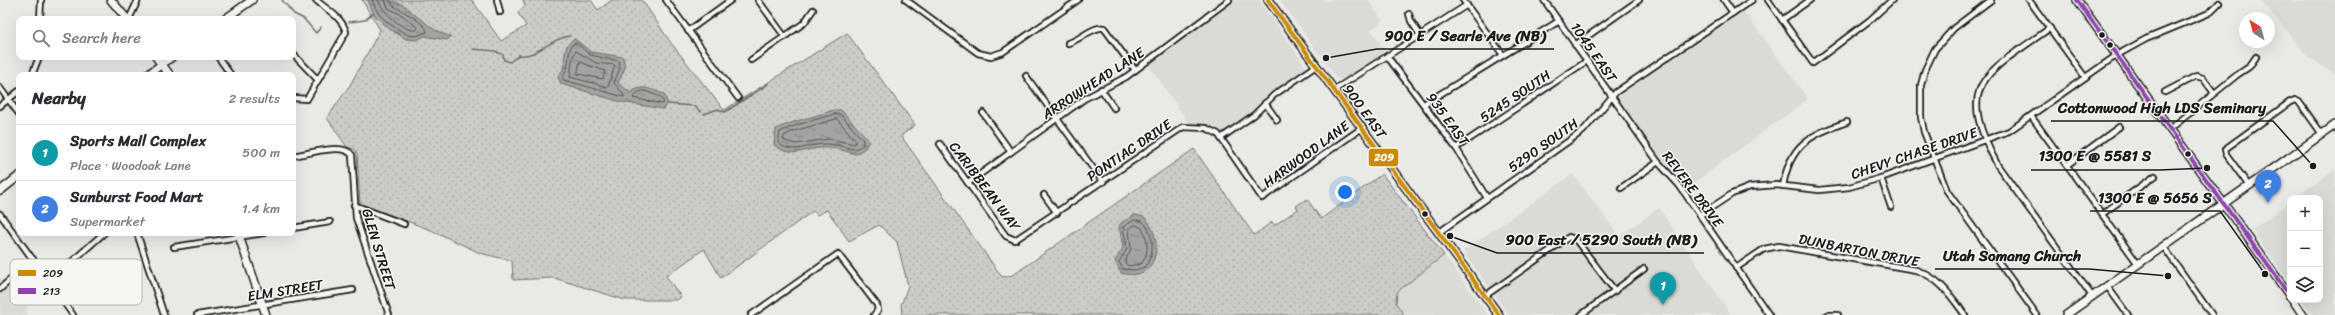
<!DOCTYPE html>
<meta charset="utf-8">
<style>
body{margin:0;font-family:Sriracha,sans-serif;background:#f7f7f7;color:#2b2b33}
.controls{position:absolute;right:12px;bottom:12px;display:grid;overflow:hidden;border-radius:8px;box-shadow:0 4px 16px #0002}
.controls button{width:36px;height:36px;display:grid;place-items:center;padding:0;border:0;border-bottom:1px solid #e1e1e2;background:#fff;color:#2b2b33;font:20px sans-serif}
.compass{position:absolute;left:2239px;top:12px;width:36px;height:36px;border-radius:50%;background:#fff;box-shadow:0 4px 16px #0002;rotate:324deg}
.you{position:absolute;left:1345px;top:192px;width:14px;height:14px;margin:-10px;border:3px solid #fff;border-radius:50%;background:#1a73e8;box-shadow:0 0 0 6px #1a73e833}
.badge{display:grid;place-items:center;width:26px;height:26px;border-radius:50%;background:#ea580c;color:#fff;font-size:13px;font-weight:700}
.pin{position:absolute;translate:-50% -33px;filter:drop-shadow(0 1px 2px #0008)}
.pin::after{content:'';position:absolute;top:21px;width:14px;height:12px;background:inherit;clip-path:polygon(0 0,100% 0,50% 100%)}
.list{margin:0;padding:0;list-style:none}
h2{display:flex;justify-content:space-between;align-items:center;height:52px;margin:0;padding:0 16px;font-size:17px}
h2 small{font-size:13px;font-weight:400;color:#7c7c81}
.list li{display:grid;grid-template-columns:26px 1fr auto;gap:12px;align-items:center;box-sizing:border-box;height:56px;padding:0 16px;border-top:1px solid #e1e1e2}
.list b{display:block;font-size:15px;white-space:nowrap}
.list p{margin:0;font-size:13px;white-space:nowrap;color:#7c7c81}
.list em{font-size:13px;font-style:normal;color:#7c7c81}
.icon{flex:none;width:22px;height:22px;fill:none;stroke:currentColor;stroke-width:2;stroke-linecap:round;stroke-linejoin:round}
.map{position:relative;flex:none;width:2335px;height:315px;overflow:hidden}
.search{position:absolute;background:#fff;box-shadow:0 4px 16px #0002;left:16px;top:16px;width:280px;height:44px;display:flex;align-items:center;gap:10px;box-sizing:border-box;padding:0 14px;border-radius:8px;color:#7c7c81;font-size:15px}
.panel{position:absolute;background:#fff;box-shadow:0 4px 16px #0002;left:16px;top:72px;width:280px;height:164px;border-radius:8px}
.map>svg:first-child{display:block}
.built{fill:#dadad6}
.grass{fill:url(#grass-dots);stroke:#747472}
.water{fill:url(#water-ripples);stroke:#6d6d6c}
.lines{fill:none;stroke-linecap:round;stroke-linejoin:round}
.shore{stroke:#525251;stroke-width:1}
.stream{stroke:#6d6d6c;stroke-width:1.5}
.street-casing{stroke:#1c1c1c;stroke-width:8}
.secondary-casing{stroke:#1c1c1c;stroke-width:10}
.primary-casing{stroke:#1c1c1c;stroke-width:10}
.street{stroke:#f6f6f2;stroke-width:4.5}
.secondary{stroke:#f6f6f2;stroke-width:7}
.primary{stroke:#f6f6f2;stroke-width:7}
.bus-1-casing{stroke:#f6f6f2;stroke-width:7}
.bus-2-casing{stroke:#f6f6f2;stroke-width:7}
.bus-1{stroke:#cb8a06;stroke-width:4}
.bus-2{stroke:#8e44ad;stroke-width:4}
.bus-dot{fill:#1c1c1c;stroke:#f6f6f2;stroke-width:1.5}
.labels{text-anchor:middle;stroke-width:3;stroke-linejoin:round;paint-order:stroke}
.street-label{font-size:14px;fill:#1c1c1c;stroke:#f6f6f2}
.key{fill:#f6f6f2;stroke:#b5b5b2;stroke-width:1}
.key-label{font-size:11px;fill:#1c1c1c}
.leader{fill:none;stroke:#1c1c1c;stroke-width:1.5}
.callout-dot{fill:#1c1c1c;stroke:#f6f6f2;stroke-width:1.5}
.callout-label{font-size:15px;text-anchor:middle;font-weight:bold;fill:#1c1c1c;stroke:#f6f6f2;stroke-width:3;stroke-linejoin:round;paint-order:stroke}
.line-badge{stroke:#f6f6f2;stroke-width:1.5}
.badge-label{font-size:11px;text-anchor:middle;font-weight:bold;fill:#fff}
</style>
<div class="map">
<svg width="2335" height="315" viewBox="0 0 2335 315">
<defs>
<pattern id="grass-dots" width="8" height="8" patternUnits="userSpaceOnUse"><rect width="8" height="8" fill="#cbcbc7"/><path d="M2 2h.1M6 6h.1" fill="none" stroke="#aeaeaa" stroke-width="1.8" stroke-linecap="round"/></pattern>
<pattern id="water-ripples" width="26" height="14" patternUnits="userSpaceOnUse"><rect width="26" height="14" fill="#a3a3a1"/><path d="M2 4q2-2 4 0t4 0M15 11q2-2 4 0t4 0" fill="none" stroke="#848482"/></pattern>
</defs>
<rect width="100%" height="100%" fill="#e9e9e5"/>
<filter id="ink" filterUnits="userSpaceOnUse"><feTurbulence type="fractalNoise" baseFrequency=".025" numOctaves="2"/><feDisplacementMap in="SourceGraphic" scale="8" xChannelSelector="R" yChannelSelector="G"/><feConvolveMatrix kernelMatrix="1 2 1 2 8 2 1 2 1" color-interpolation-filters="sRGB"/></filter>
<g filter="url(#ink)">
<g class="built">
<path d="M1235,0H1259L1306,67L1304,71L1265,98L1249,115L1222,132L1209,126L1189,123L1148,64Z"/>
<path d="M1280,0H1368L1383,21L1371,30L1387,52L1345,79H1340L1336,77Z"/>
<path d="M2261,0H2335V74L2308,57Z"/>
<path d="M1743,10L1808,99L1687,188L1667,168L1620,101L1619,96Z"/>
<path d="M2335,169V315H2313L2302,300H2320V198H2295Z"/>
<path d="M1573,174L1619,236L1659,208L1731,315H1509L1463,251Z"/>
<path d="M2290,202V283L2252,230Z"/>
<path d="M1444,255L1488,315H1404L1396,303L1397,292Z"/>
<path d="M0,277L6,286L11,282L29,307L25,310L28,315H0Z"/>
</g>
<path class="grass" d="M362,0H472L501,41L526,26L518,13L525,5L523,0H591L598,10L612,0H642L671,43L724,110L847,33L915,125L901,136L1002,277L1013,275L1194,149L1254,235L1272,222L1275,225L1298,209L1296,206L1307,199L1321,219L1382,174L1444,255L1397,292L1396,303L1404,315H902L901,305L908,286L897,242L879,225L849,241L827,210L817,215L813,211L721,278L704,249L666,276L681,297L677,300H625L554,278L513,280L512,261L480,253L431,230L360,204L357,153L354,149L347,147L327,118L350,85L380,30Z"/>
<g class="water">
<path d="M368,0C380,0 404,0 410,11L435,30L451,37L447,40L424,36L417,40L406,39L385,26L375,16Z"/>
<path d="M575,39L591,52L623,57L625,68L618,83L631,93C642,83 651,90 664,94L668,104L663,109L621,102L561,84L558,77C559,74 562,72 563,69C566,57 562,45 575,39Z"/>
<path d="M834,110H841L866,137L869,141L865,148L856,154C847,152 837,148 828,148C806,146 795,161 774,145L776,129C795,120 814,117 834,110Z"/>
<path d="M1135,215L1144,217C1166,238 1158,284 1121,273L1115,261L1123,248L1119,226L1122,222Z"/>
</g>
<g class="lines">
<g class="shore">
<path d="M372,0L378,13L388,23L408,35L416,36L427,32C427,23 400,10 392,5L390,0"/>
<path d="M378,0C382,11 404,33 417,30V27L402,15L388,8L385,0"/>
<path d="M577,43L590,55L619,61L620,68L614,83L624,95V97L564,80L562,77C570,69 567,55 572,45Z"/>
<path d="M576,51L596,63L615,65L608,87L570,77L572,60Z"/>
<path d="M580,62L605,71L603,79L578,74Z"/>
<path d="M645,91L661,97L664,103L661,104L633,98L638,92Z"/>
<path d="M835,114H840L863,140V145L855,149C846,148 836,144 827,144C810,143 793,156 778,143L780,132C798,123 816,120 835,114Z"/>
<path d="M837,119L856,141L855,144L829,139L795,144L783,140L784,136L791,132Z"/>
<path d="M1135,220L1142,221C1155,233 1155,254 1145,267L1135,270L1123,269L1119,262L1127,249L1123,227Z"/>
<path d="M1136,225L1142,228C1148,239 1150,253 1141,264L1128,266L1125,262L1131,249L1129,229Z"/>
</g>
<g class="stream">
<path d="M282,0L294,14L304,19L316,33L321,27"/>
<path d="M349,22L365,20L373,13"/>
<path d="M473,49L495,51L501,54"/>
<path d="M503,55L504,60L510,62L519,55C537,58 552,37 570,36"/>
<path d="M668,104L694,106L701,112"/>
<path d="M704,114L718,109L725,112L768,84"/>
</g>
<g class="street-casing">
<g id="street">
<path d="M497,0L500,12"/>
<path d="M666,0L738,98"/>
<path d="M758,0L785,37"/>
<path d="M906,0L978,53L991,56L1003,52L1078,0"/>
<path d="M1463,0L1503,55"/>
<path d="M1544,0L1658,162L1679,185L1769,315"/>
<path d="M1724,0L1733,13"/>
<path d="M1768,0L1813,63L1870,20L1892,0"/>
<path d="M1991,0L1954,28L1935,49L1925,70L1921,85V117L1924,132L1947,191L2037,315"/>
<path d="M2029,0L2085,77"/>
<path d="M1409,14L1411,21L1420,35"/>
<path d="M40,19L41,0"/>
<path d="M129,19L138,0"/>
<path d="M1782,20L1810,0"/>
<path d="M2050,28C1985,75 1953,82 1998,166L2092,296"/>
<path d="M688,31L731,0"/>
<path d="M1068,43C1080,40 1093,26 1104,28L1135,70"/>
<path d="M1575,45L1639,0"/>
<path d="M293,54L318,80"/>
<path d="M1387,56L1456,148L1487,198"/>
<path d="M218,57L231,75"/>
<path d="M751,60L804,23L813,10"/>
<path d="M32,75L39,57"/>
<path d="M1026,76L1103,182"/>
<path d="M0,88L19,114"/>
<path d="M1101,89L1114,108"/>
<path d="M1334,90L1467,5"/>
<path d="M2165,92L2196,76L2203,78L2214,93"/>
<path d="M293,98L307,99L346,32C342,17 327,10 316,0"/>
<path d="M1265,103L1277,120"/>
<path d="M1424,104L1559,21"/>
<path d="M0,106L19,91"/>
<path d="M983,113L1011,152"/>
<path d="M2031,116L2138,264"/>
<path d="M2170,129L2237,75L2249,67L2256,57"/>
<path d="M1221,138L1254,115L1274,95L1316,66"/>
<path d="M940,144L1006,236L1015,240L1183,127L1206,128L1218,134L1262,198L1362,128"/>
<path d="M1456,148L1587,61"/>
<path d="M293,156C307,154 343,142 352,155L356,218L389,315"/>
<path d="M2067,165L2119,127"/>
<path d="M1881,178L1891,207"/>
<path d="M968,183L1084,99L1126,77L1229,0"/>
<path d="M1783,186C1790,144 1810,135 1847,122"/>
<path d="M2249,186L2226,154L2225,149L2290,102L2295,100L2299,102L2322,134"/>
<path d="M1621,188L1658,162"/>
<path d="M1044,195L1057,213"/>
<path d="M354,205L404,224"/>
<path d="M0,214L73,315"/>
<path d="M2102,214L2155,176"/>
<path d="M1700,215L1732,194L1750,187L1776,185L1819,190L1849,187L1881,178L2009,131L2117,55L2146,39L2209,13L2219,3"/>
<path d="M293,228L330,222"/>
<path d="M137,233L164,315"/>
<path d="M1438,233L1583,131L1616,92L1752,0"/>
<path d="M2163,246L2212,315"/>
<path d="M174,247L264,233"/>
<path d="M1736,268L1764,249L1779,246L1916,270C1940,278 1951,296 1965,315"/>
<path d="M49,282L104,233"/>
<path d="M2107,286L2128,315"/>
<path d="M0,289L33,259"/>
<path d="M1485,296L1569,237L1576,240L1615,291"/>
<path d="M197,315L353,290"/>
<path d="M751,315L838,254L877,305L878,310L874,315"/>
<path d="M1581,315L1644,269"/>
<path d="M1827,315H1838"/>
</g>
</g>
<g class="secondary-casing">
<g id="secondary">
<path d="M111,0L127,19"/>
<path d="M2077,0L2290,296"/>
<path d="M225,19L252,0"/>
<path d="M156,57L170,75"/>
<path d="M147,75L172,57"/>
<path d="M0,191L19,176"/>
<path d="M238,233L266,315"/>
<path d="M2293,300L2303,315"/>
<path d="M2066,315L2335,125"/>
</g>
</g>
<g class="primary-casing">
<path id="primary" d="M1268,0L1499,315"/>
</g>
<use href="#street" class="street"/>
<use href="#secondary" class="secondary"/>
<use href="#primary" class="primary"/>
<g class="bus-1-casing">
<path id="bus-1" d="M1268,0L1499,315"/>
</g>
<g class="bus-2-casing">
<path id="bus-2" d="M2077,0L2290,296"/>
</g>
<use href="#bus-1" class="bus-1"/>
<use href="#bus-2" class="bus-2"/>
</g>
</g>
<g class="bus-dot">
<circle cx="2102" cy="35" r="3.5"/>
<circle cx="2110" cy="45" r="3.5"/>
<circle cx="2188" cy="154" r="3.5"/>
<circle cx="1425" cy="214" r="3.5"/>
</g>
<g class="labels">
<g class="street-label">
<text transform="translate(1594 52) rotate(55)" y="5">1045 EAST</text>
<text transform="translate(1093 83) rotate(-33)" y="5">ARROWHEAD LANE</text>
<text transform="translate(1515 96) rotate(-34)" y="5">5245 SOUTH</text>
<text transform="translate(1365 111) rotate(54)" y="5">900 EAST</text>
<text transform="translate(1448 119) rotate(54)" y="5">935 EAST</text>
<text transform="translate(1543 145) rotate(-35)" y="5">5290 SOUTH</text>
<text transform="translate(1129 150) rotate(-34)" y="5">PONTIAC DRIVE</text>
<text transform="translate(1914 153) rotate(-19)" y="5">CHEVY CHASE DRIVE</text>
<text transform="translate(1306 154) rotate(-36)" y="5">HARWOOD LANE</text>
<text transform="translate(985 186) rotate(53)" y="5">CARIBBEAN WAY</text>
<text transform="translate(1693 189) rotate(53)" y="5">REVERE DRIVE</text>
<text transform="translate(379 249) rotate(73)" y="5">GLEN STREET</text>
<text transform="translate(1859 250) rotate(11)" y="5">DUNBARTON DRIVE</text>
<text transform="translate(285 290) rotate(-9)" y="5">ELM STREET</text>
</g>
</g>
<rect x="10" y="259" width="132" height="46" rx="6" class="key"/>
<rect x="18" y="270" width="18" height="6" fill="#cb8a06"/>
<rect x="18" y="288" width="18" height="6" fill="#8e44ad"/>
<g class="key-label">
<text x="43" y="277">209</text>
<text x="43" y="295">213</text>
</g>
<path class="leader" d="M1326 58L1377 49H1554M2313 166L2273 121H2051M2207 168L2159 170H2031M2265 274L2220 211H2090M1450 236L1497 253H1704M2168 276L2089 269H1935"/>
<g class="callout-dot">
<circle cx="1326" cy="58" r="4"/>
<circle cx="2313" cy="166" r="4"/>
<circle cx="2207" cy="168" r="4"/>
<circle cx="2265" cy="274" r="4"/>
<circle cx="1450" cy="236" r="4"/>
<circle cx="2168" cy="276" r="4"/>
</g>
<g class="callout-label">
<text x="1465" y="41">900 E / Searle Ave (NB)</text>
<text x="2162" y="113">Cottonwood High LDS Seminary</text>
<text x="2095" y="161">1300 E @ 5581 S</text>
<text x="2155" y="203">1300 E @ 5656 S</text>
<text x="1601" y="245">900 East / 5290 South (NB)</text>
<text x="2012" y="261">Utah Somang Church</text>
</g>
<rect class="line-badge" x="1368" y="148" width="31" height="19" rx="4" fill="#cb8a06"/>
<g class="badge-label">
<text x="1384" y="161">209</text>
</g>
</svg>
<div class="controls">
<button>+</button>
<button>−</button>
<button><svg class="icon" aria-label="layers" viewBox="0 0 24 24"><path d="M12 4l9 5-9 5-9-5zM3 14l9 5 9-5"/></svg></button>
</div>
<svg class="compass" viewBox="-18 -18 36 36"><path d="M0-13l5 13h-10z" fill="#e53935"/><path d="M0 13l5-13h-10z" fill="#7c7c81"/></svg>
<div class="you"></div>
<div class="pin badge" style="left:1663px;top:305px;background:#0f9aa8">1</div>
<div class="pin badge" style="left:2268px;top:203px;background:#3f7fe0">2</div>
<div class="search"><svg class="icon" aria-label="search" viewBox="0 0 24 24"><circle cx="10" cy="10" r="6"/><path d="M15 15l6 6"/></svg>Search here</div>
<section class="panel">
<h2>Nearby<small>2 results</small></h2>
<ul class="list">
<li><span class="badge" style="background:#0f9aa8">1</span><div><b>Sports Mall Complex</b><p>Place · Woodoak Lane</p></div><em>500 m</em></li>
<li><span class="badge" style="background:#3f7fe0">2</span><div><b>Sunburst Food Mart</b><p>Supermarket</p></div><em>1.4 km</em></li>
</ul>
</section>
</div>
